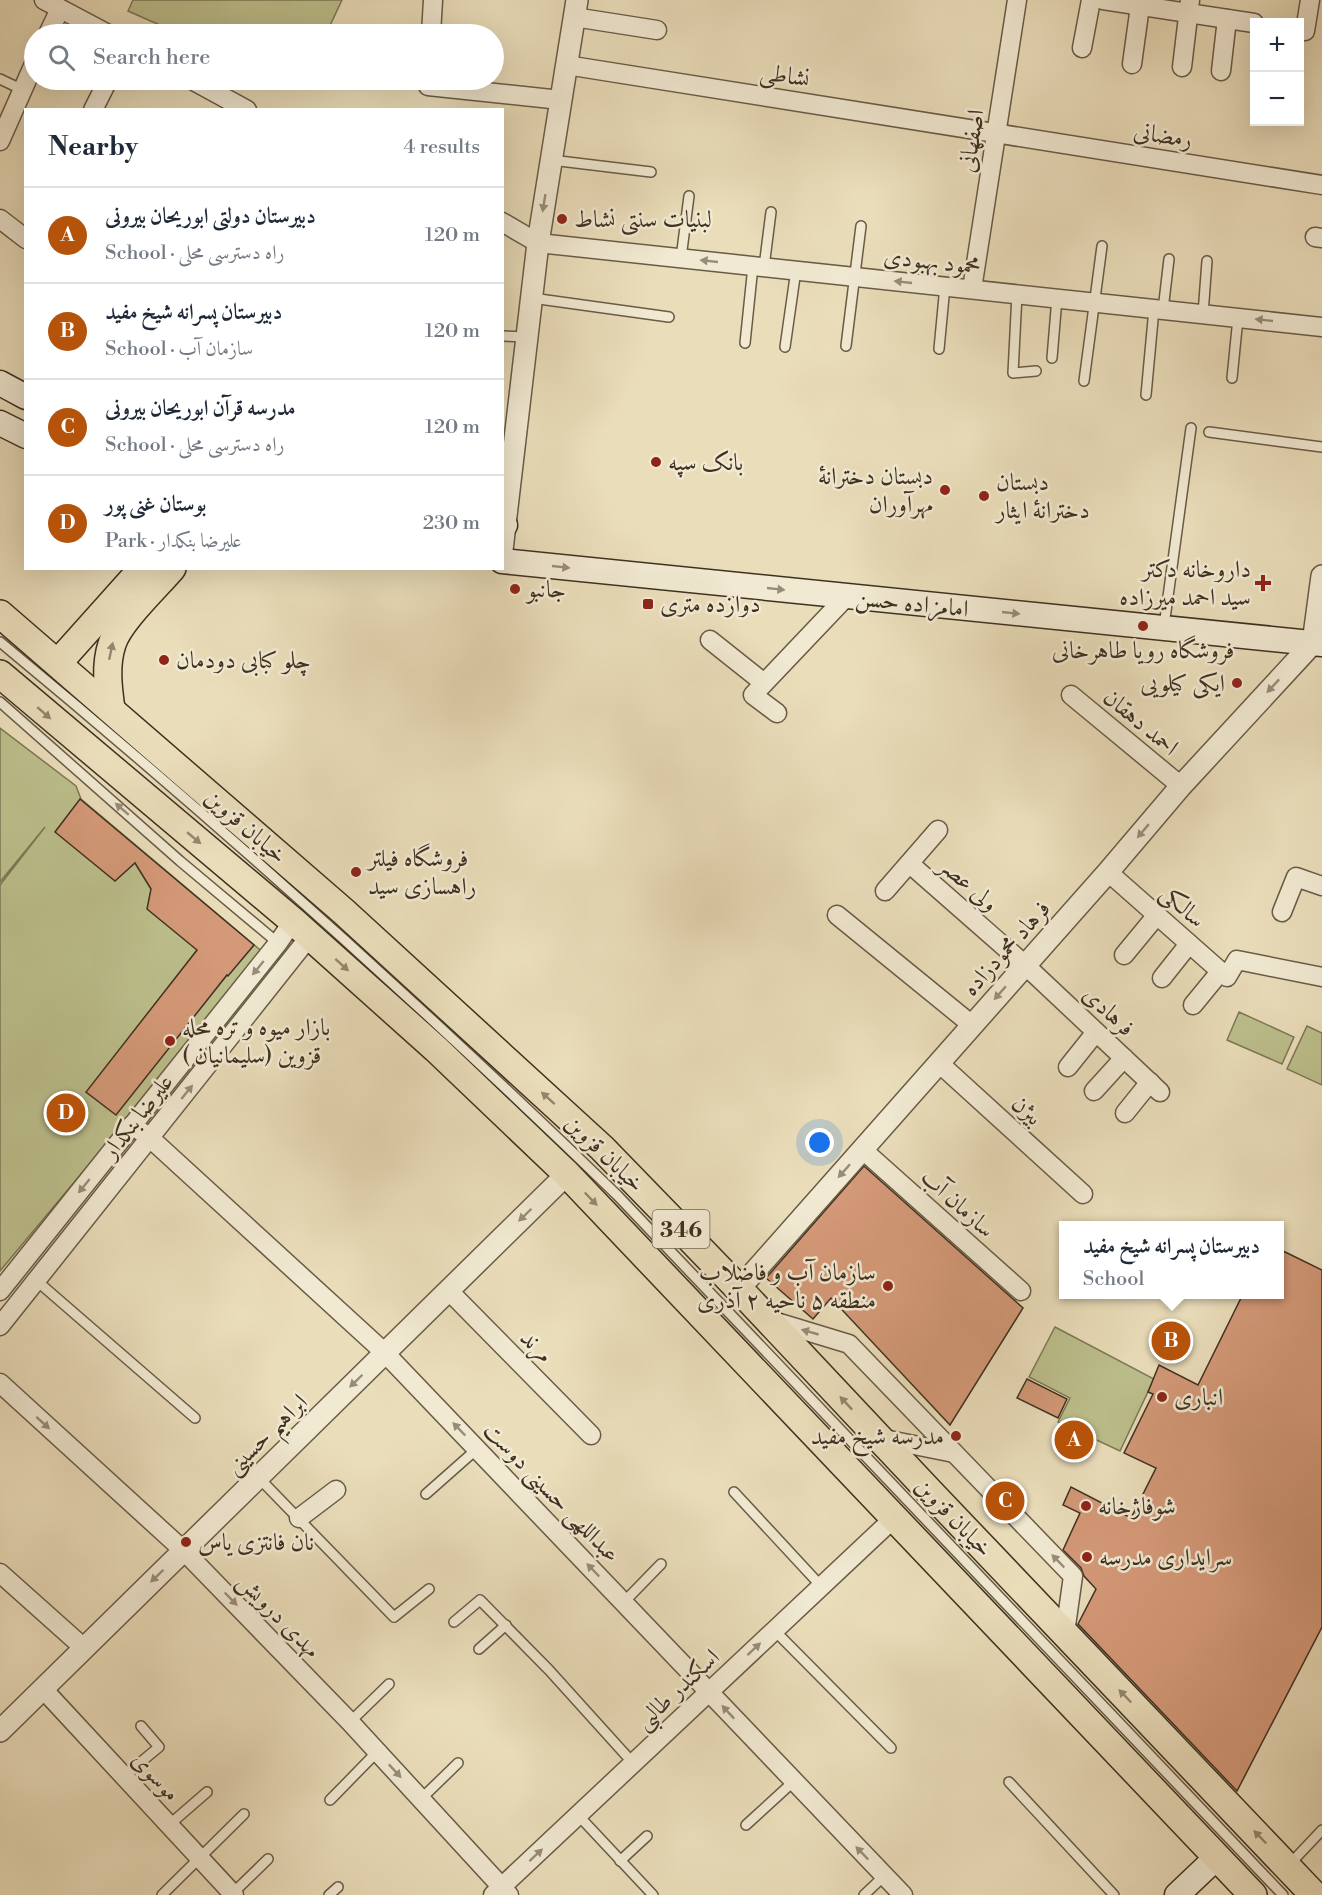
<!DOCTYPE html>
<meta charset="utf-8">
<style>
body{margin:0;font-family:"Libre Bodoni",Amiri,serif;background:#f6f6f7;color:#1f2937}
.controls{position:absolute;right:18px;top:18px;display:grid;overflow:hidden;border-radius:0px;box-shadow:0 6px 24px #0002}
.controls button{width:54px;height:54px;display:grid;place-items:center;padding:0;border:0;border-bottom:2px solid #e0e1e3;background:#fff;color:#1f2937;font:30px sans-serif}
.you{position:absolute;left:820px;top:1143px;width:21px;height:21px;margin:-15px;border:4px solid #fff;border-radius:50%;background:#1a73e8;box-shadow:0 0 0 9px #1a73e833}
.badge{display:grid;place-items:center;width:39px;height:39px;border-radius:50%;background:#b45309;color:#fff;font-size:20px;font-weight:700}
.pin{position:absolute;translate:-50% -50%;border:3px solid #fff;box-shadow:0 2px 6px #0006}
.popup{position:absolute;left:1059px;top:1221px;width:225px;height:78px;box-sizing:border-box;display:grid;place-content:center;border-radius:0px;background:#fff;filter:drop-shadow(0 2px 4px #0005);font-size:20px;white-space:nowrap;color:#747a83}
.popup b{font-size:22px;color:#1f2937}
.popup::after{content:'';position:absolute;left:50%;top:100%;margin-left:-12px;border:12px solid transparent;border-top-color:#fff}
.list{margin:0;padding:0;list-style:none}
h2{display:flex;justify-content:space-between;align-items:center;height:78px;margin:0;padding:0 24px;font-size:26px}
h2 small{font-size:20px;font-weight:400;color:#747a83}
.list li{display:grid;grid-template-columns:39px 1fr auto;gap:18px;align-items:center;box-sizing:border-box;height:96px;padding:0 24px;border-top:2px solid #e0e1e3}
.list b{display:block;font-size:22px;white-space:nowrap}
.list p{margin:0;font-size:20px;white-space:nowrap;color:#747a83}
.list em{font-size:20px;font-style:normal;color:#747a83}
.icon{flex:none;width:33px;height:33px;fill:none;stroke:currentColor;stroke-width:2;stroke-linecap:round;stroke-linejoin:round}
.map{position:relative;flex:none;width:1322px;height:1895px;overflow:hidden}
.search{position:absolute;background:#fff;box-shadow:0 6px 24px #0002;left:24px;top:24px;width:480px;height:66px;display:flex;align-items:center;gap:15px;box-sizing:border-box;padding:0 21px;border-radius:33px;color:#747a83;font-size:22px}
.panel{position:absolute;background:#fff;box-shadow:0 6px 24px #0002;left:24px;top:108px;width:480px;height:462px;border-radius:0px}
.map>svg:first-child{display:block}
.green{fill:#bcbf8c;stroke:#7d7856;stroke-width:1.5}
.building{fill:#d49978;stroke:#3e3020;stroke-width:1.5}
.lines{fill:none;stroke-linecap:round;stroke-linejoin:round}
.service-casing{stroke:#695b46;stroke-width:12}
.minor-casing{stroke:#695b46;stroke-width:21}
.tertiary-casing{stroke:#695b46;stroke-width:24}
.secondary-casing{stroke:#3e3020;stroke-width:27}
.primary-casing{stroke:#3e3020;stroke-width:30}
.service{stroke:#f1e9d2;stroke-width:9}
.minor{stroke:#f1e9d2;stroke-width:18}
.tertiary{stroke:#f1e9d2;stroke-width:21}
.secondary{stroke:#f1e9d2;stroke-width:24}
.primary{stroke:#eaddba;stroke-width:27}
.oneway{fill:#988c79}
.oneway2{fill:#94866d}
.poi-dot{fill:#8f2418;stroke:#f1e9d2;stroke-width:2}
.labels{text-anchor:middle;stroke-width:5;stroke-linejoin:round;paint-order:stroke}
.shield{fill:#f1e9d2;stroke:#746855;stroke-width:1.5}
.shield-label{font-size:22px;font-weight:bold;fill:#3e3020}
.street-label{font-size:24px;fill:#3e3020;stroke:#f1e9d2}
.poi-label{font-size:24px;fill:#3e3020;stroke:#f1e9d2;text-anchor:start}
</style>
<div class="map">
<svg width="1322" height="1895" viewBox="0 0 1322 1895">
<rect width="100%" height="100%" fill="#eaddba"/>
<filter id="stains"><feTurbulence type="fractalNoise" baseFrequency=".00333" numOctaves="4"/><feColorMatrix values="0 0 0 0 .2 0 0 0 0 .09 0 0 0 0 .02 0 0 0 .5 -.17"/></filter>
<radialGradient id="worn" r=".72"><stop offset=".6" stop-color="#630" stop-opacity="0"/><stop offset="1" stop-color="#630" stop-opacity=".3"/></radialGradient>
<g class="green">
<path d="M133,0H342L326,34H180L128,11Z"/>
<path d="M0,728L76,786L81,799L265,954L0,1271V885L45,827L0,882Z"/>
<path d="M1239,1012L1294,1037L1282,1064L1227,1040Z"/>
<path d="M1307,1026L1322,1033V1085L1287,1069Z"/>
<path d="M1055,1327L1154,1379L1120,1451L1058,1422L1070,1398L1029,1377Z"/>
</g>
<g class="building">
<path d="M80,799L254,945L228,976L227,975L116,1115L86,1092L197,950L147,909L151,889L135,863L115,881L55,832Z"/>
<path d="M864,1166L1023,1308L950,1425L831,1298L813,1319L766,1278Z"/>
<path d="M1279,1249L1322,1270V1627L1237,1791L1078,1624L1096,1589L1084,1576L1081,1568L1063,1550L1080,1513L1063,1505L1071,1487L1131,1518L1156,1468L1124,1453L1153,1394L1148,1392L1159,1365L1198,1385L1243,1294H1279Z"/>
<path d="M1027,1379L1067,1399L1058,1418L1017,1398Z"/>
</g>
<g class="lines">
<g class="service-casing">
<g id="service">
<path d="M0,79L23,90"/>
<path d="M551,160L651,172"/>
<path d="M681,258L689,196"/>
<path d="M764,267L771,212"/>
<path d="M1017,294L1013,373L1036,371"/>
<path d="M532,298L669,317"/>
<path d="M1163,310L1169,259"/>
<path d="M1203,314L1207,261"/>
<path d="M502,336L526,337"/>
<path d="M745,343L753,266"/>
<path d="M846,346L861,226"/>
<path d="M785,347L796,270"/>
<path d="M939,349L945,286"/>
<path d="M1052,358L1057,298"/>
<path d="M1232,378L1238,318"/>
<path d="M1084,381L1102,246"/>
<path d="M1146,395L1154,309"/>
<path d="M1209,432L1322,447"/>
<path d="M1164,626L1191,428"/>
<path d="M0,642C213,818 419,1003 617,1195L1283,1895"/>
<path d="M0,702L180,861L278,943"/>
<path d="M37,1281L195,1418"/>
<path d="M258,1477L394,1617L429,1589"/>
<path d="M734,1492L821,1586"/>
<path d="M426,1494L478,1448"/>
<path d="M624,1602L661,1564"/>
<path d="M454,1622L480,1600L549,1670L633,1763"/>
<path d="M774,1630L891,1748"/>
<path d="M479,1649L506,1625"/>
<path d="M350,1722L389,1684"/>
<path d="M124,1776L159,1747L141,1726"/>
<path d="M1009,1782L1114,1895"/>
<path d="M421,1799L458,1763"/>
<path d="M330,1800L377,1752"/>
<path d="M578,1815L653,1895"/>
<path d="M169,1825L207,1792"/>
<path d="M746,1825L793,1782"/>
<path d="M620,1861L647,1836"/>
<path d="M1289,1865L1322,1830"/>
<path d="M162,1895L244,1814"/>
<path d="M231,1895L268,1859"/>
<path d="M329,1895L338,1887"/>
<path d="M864,1895L884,1876"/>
</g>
</g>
<g class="minor-casing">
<g id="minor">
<path d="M44,0L108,34"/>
<path d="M1103,0L1254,23"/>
<path d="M574,17L657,30"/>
<path d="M1305,31L1310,0"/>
<path d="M48,34L60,9"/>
<path d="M431,34L433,0"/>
<path d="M1082,48L1091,0"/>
<path d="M1132,64L1140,6"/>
<path d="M566,65L1322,185"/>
<path d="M1182,67L1190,0"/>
<path d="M1221,71L1227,19"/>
<path d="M192,80L247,110"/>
<path d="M428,80V86L561,100"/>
<path d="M93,110L108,80"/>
<path d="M0,141L34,64"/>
<path d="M0,219L26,239"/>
<path d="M502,222L538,243L1322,327"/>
<path d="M1315,237L1322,238"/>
<path d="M972,289L1017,0"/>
<path d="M710,640L764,683"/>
<path d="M1071,695L1181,786"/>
<path d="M777,713L753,695L847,596"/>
<path d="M910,864L1025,965L1160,1092"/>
<path d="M1108,872L1227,977L1237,960L1322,977"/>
<path d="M885,891L938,830"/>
<path d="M1282,912L1296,877L1322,886"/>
<path d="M837,915L972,1025"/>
<path d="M1124,955L1157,915"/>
<path d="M1162,978L1189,944"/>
<path d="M1193,1005L1220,972"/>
<path d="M939,1063L1083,1194"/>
<path d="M1068,1067L1096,1032"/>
<path d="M1094,1091L1124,1058"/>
<path d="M1125,1113L1150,1082"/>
<path d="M132,1125L150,1138L385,1353L903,1895"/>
<path d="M863,1150L1021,1291"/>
<path d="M448,1290L591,1435"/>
<path d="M0,1291L278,943L293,921"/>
<path d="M770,1320L849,1344L1073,1576L1065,1633"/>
<path d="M0,1326L310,936"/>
<path d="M0,1383L183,1550L350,1722L509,1895"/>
<path d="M879,1438L954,1453"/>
<path d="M299,1518L336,1490"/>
<path d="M0,1573L84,1648"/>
<path d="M43,1689L234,1895"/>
<path d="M493,1895L894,1518"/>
</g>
</g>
<g class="tertiary-casing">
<g id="tertiary">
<path d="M502,550L538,243L577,0"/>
<path d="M739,1289L1108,872L1181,786L1313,643L1322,576"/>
<path d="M0,1731L567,1174"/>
</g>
</g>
<g class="secondary-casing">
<g id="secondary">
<path d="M0,383L26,397"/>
<path d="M0,423L26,436"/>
<path d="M502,525H505"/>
<path d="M502,561L1322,644"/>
<path d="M1177,1895L1217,1857"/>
</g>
</g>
<g class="primary-casing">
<g id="primary">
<path d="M0,614L343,911L602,1148L739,1289L930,1492L1314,1895"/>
<path d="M58,663L143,568"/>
<path d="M0,674L293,921L436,1049L567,1174L1253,1895"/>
<path d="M111,709C108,688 105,665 112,644C119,621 156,587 172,568"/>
</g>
</g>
<use href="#service" class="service"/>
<use href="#minor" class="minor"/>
<use href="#tertiary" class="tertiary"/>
<use href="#secondary" class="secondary"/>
<use href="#primary" class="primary"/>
</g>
<defs><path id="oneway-solid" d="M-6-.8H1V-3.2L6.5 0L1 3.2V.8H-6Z" transform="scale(1.5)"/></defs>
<g class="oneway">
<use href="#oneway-solid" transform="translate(544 203) rotate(99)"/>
<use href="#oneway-solid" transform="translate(709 261) rotate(-174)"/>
<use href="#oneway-solid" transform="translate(903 282) rotate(-174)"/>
<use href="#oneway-solid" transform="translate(1264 320) rotate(-174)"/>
<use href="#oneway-solid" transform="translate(561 567) rotate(6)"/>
<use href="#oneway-solid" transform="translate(776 589) rotate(6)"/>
<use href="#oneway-solid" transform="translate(1011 613) rotate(6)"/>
<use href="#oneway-solid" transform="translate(1273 686) rotate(133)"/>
<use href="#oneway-solid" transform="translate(122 809) rotate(-139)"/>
<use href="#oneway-solid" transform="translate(1143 831) rotate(130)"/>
<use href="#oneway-solid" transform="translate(258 968) rotate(129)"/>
<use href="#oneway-solid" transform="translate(1000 993) rotate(131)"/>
<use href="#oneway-solid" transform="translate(187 1092) rotate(-51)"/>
<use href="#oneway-solid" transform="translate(844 1171) rotate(132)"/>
<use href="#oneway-solid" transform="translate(84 1186) rotate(129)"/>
<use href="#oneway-solid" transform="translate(525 1215) rotate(136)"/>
<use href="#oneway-solid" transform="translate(810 1332) rotate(-164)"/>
<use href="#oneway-solid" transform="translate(356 1381) rotate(136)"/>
<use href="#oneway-solid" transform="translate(43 1423) rotate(42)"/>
<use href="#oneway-solid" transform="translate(459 1429) rotate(-134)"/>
<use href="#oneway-solid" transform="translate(1058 1561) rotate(-134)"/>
<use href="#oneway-solid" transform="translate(593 1570) rotate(-134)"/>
<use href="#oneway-solid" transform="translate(157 1576) rotate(136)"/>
<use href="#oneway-solid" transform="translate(231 1599) rotate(46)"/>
<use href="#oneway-solid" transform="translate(754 1649) rotate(-43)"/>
<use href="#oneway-solid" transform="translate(728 1712) rotate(-133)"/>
<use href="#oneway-solid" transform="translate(395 1771) rotate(47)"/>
<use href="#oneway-solid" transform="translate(862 1853) rotate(-134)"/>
<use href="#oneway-solid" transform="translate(536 1855) rotate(-43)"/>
</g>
<g class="oneway2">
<use href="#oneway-solid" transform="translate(111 651) rotate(-78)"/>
<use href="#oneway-solid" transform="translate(44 713) rotate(41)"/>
<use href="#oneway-solid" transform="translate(194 838) rotate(40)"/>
<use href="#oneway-solid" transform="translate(342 965) rotate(42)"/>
<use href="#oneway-solid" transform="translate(548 1098) rotate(-138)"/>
<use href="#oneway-solid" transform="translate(591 1199) rotate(46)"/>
<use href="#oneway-solid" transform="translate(846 1403) rotate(-133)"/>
<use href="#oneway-solid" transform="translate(1125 1696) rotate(-134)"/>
<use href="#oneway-solid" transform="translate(1260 1837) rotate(-134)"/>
</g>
<g class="poi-dot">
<circle cx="562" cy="219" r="6"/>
<circle cx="656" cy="462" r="6"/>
<circle cx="945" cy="490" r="6"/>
<circle cx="984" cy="496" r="6"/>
<path d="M1260 574h6v6h6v6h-6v6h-6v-6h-6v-6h6z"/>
<circle cx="515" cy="589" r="6"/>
<rect x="642" y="598" width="12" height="12" rx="3"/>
<circle cx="1143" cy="626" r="6"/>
<circle cx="164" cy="660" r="6"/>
<circle cx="1237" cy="683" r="6"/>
<circle cx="356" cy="872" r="6"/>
<circle cx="170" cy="1041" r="6"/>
<circle cx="888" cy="1286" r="6"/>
<circle cx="1162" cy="1397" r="6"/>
<circle cx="956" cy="1436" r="6"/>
<circle cx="1086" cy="1506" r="6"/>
<circle cx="186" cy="1542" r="6"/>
<circle cx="1087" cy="1557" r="6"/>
</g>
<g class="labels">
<rect class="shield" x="652.5" y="1210" width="57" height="38" rx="4.5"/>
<g class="shield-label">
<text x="681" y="1237">346</text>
</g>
<g class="street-label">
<text transform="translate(785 75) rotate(9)" y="8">نشاطی</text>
<text transform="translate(1163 135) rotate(9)" y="8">رمضانی</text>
<text transform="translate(971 141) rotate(-81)" y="8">اصفهانی</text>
<text transform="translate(932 261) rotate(6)" y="8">محمود بهبودی</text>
<text transform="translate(912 603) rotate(6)" y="8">امامزاده حسن</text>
<text transform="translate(1141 722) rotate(40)" y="8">احمد دهقان</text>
<text transform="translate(246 826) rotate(41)" y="8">خیابان قزوین</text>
<text transform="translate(969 884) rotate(41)" y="8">ولی عصر</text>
<text transform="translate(1183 906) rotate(42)" y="8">سالکی</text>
<text transform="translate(1006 948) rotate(-48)" y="8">فرهاد محمودزاده</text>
<text transform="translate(1109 1011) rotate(43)" y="8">فرهادی</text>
<text transform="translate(1027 1110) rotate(42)" y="8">بیژن</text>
<text transform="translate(137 1116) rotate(-52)" y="8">علیرضا بنکدار</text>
<text transform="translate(605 1153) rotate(44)" y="8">خیابان قزوین</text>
<text transform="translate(958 1203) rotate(42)" y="8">سازمان آب</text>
<text transform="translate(537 1346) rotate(45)" y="8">مرند</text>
<text transform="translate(266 1434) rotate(-44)" y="8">ابراهیم حسینی</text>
<text transform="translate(552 1492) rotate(46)" y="8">عبداللهی حسینی دوست</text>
<text transform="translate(954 1517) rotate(46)" y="8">خیابان قزوین</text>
<text transform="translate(279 1615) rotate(46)" y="8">مهدی درویش</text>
<text transform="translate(677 1689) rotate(-43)" y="8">اسکندر طالبی</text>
<text transform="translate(156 1776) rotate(47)" y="8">موسوی</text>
</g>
<g class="poi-label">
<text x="574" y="227">لبنیات سنتی نشاط</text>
<text x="668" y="470">بانک سپه</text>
<text x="933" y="484" text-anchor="end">دبستان دخترانهٔ<tspan x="933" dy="28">مهرآوران</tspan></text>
<text x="996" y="490">دبستان<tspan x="996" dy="28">دخترانهٔ ایثار</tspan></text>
<text x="1251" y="577" text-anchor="end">داروخانه دکتر<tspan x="1251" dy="28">سید احمد میرزاده</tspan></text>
<text x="527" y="597">جانبو</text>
<text x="660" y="612">دوازده متری</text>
<text x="1143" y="658" text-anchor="middle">فروشگاه رویا طاهرخانی</text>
<text x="176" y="668">چلو کبابی دودمان</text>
<text x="1225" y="691" text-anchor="end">ایکی کیلویی</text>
<text x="368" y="866">فروشگاه فیلتر<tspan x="368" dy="28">راهسازی سید</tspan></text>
<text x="182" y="1035">بازار میوه و تره محله<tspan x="182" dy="28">قزوین (سلیمانیان )</tspan></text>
<text x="876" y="1280" text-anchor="end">سازمان آب و فاضلاب<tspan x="876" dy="28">منطقه ۵ ناحیه ۲ آذری</tspan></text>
<text x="1174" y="1405">انباری</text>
<text x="944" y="1444" text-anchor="end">مدرسه شیخ مفید</text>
<text x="1098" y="1514">شوفاژخانه</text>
<text x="198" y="1550">نان فانتزی یاس</text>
<text x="1099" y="1565">سرایداری مدرسه</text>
</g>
</g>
<rect width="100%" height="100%" filter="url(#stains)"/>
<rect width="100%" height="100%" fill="url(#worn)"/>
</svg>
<div class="controls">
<button>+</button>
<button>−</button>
</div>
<div class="you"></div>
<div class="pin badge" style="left:1074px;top:1440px">A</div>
<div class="pin badge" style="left:1171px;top:1341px">B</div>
<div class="popup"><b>دبیرستان پسرانه شیخ مفید</b>School</div>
<div class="pin badge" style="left:1005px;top:1501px">C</div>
<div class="pin badge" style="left:66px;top:1113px">D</div>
<div class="search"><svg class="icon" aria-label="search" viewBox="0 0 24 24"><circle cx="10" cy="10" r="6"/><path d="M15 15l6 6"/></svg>Search here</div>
<section class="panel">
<h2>Nearby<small>4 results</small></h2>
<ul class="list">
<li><span class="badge">A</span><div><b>دبیرستان دولتی ابوریحان بیرونی</b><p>School · راه دسترسی محلی</p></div><em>120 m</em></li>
<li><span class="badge">B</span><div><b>دبیرستان پسرانه شیخ مفید</b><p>School · سازمان آب</p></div><em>120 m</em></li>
<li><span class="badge">C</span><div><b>مدرسه قرآن ابوریحان بیرونی</b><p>School · راه دسترسی محلی</p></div><em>120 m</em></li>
<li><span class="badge">D</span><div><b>بوستان غنی پور</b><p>Park · علیرضا بنکدار</p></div><em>230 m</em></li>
</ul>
</section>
</div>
